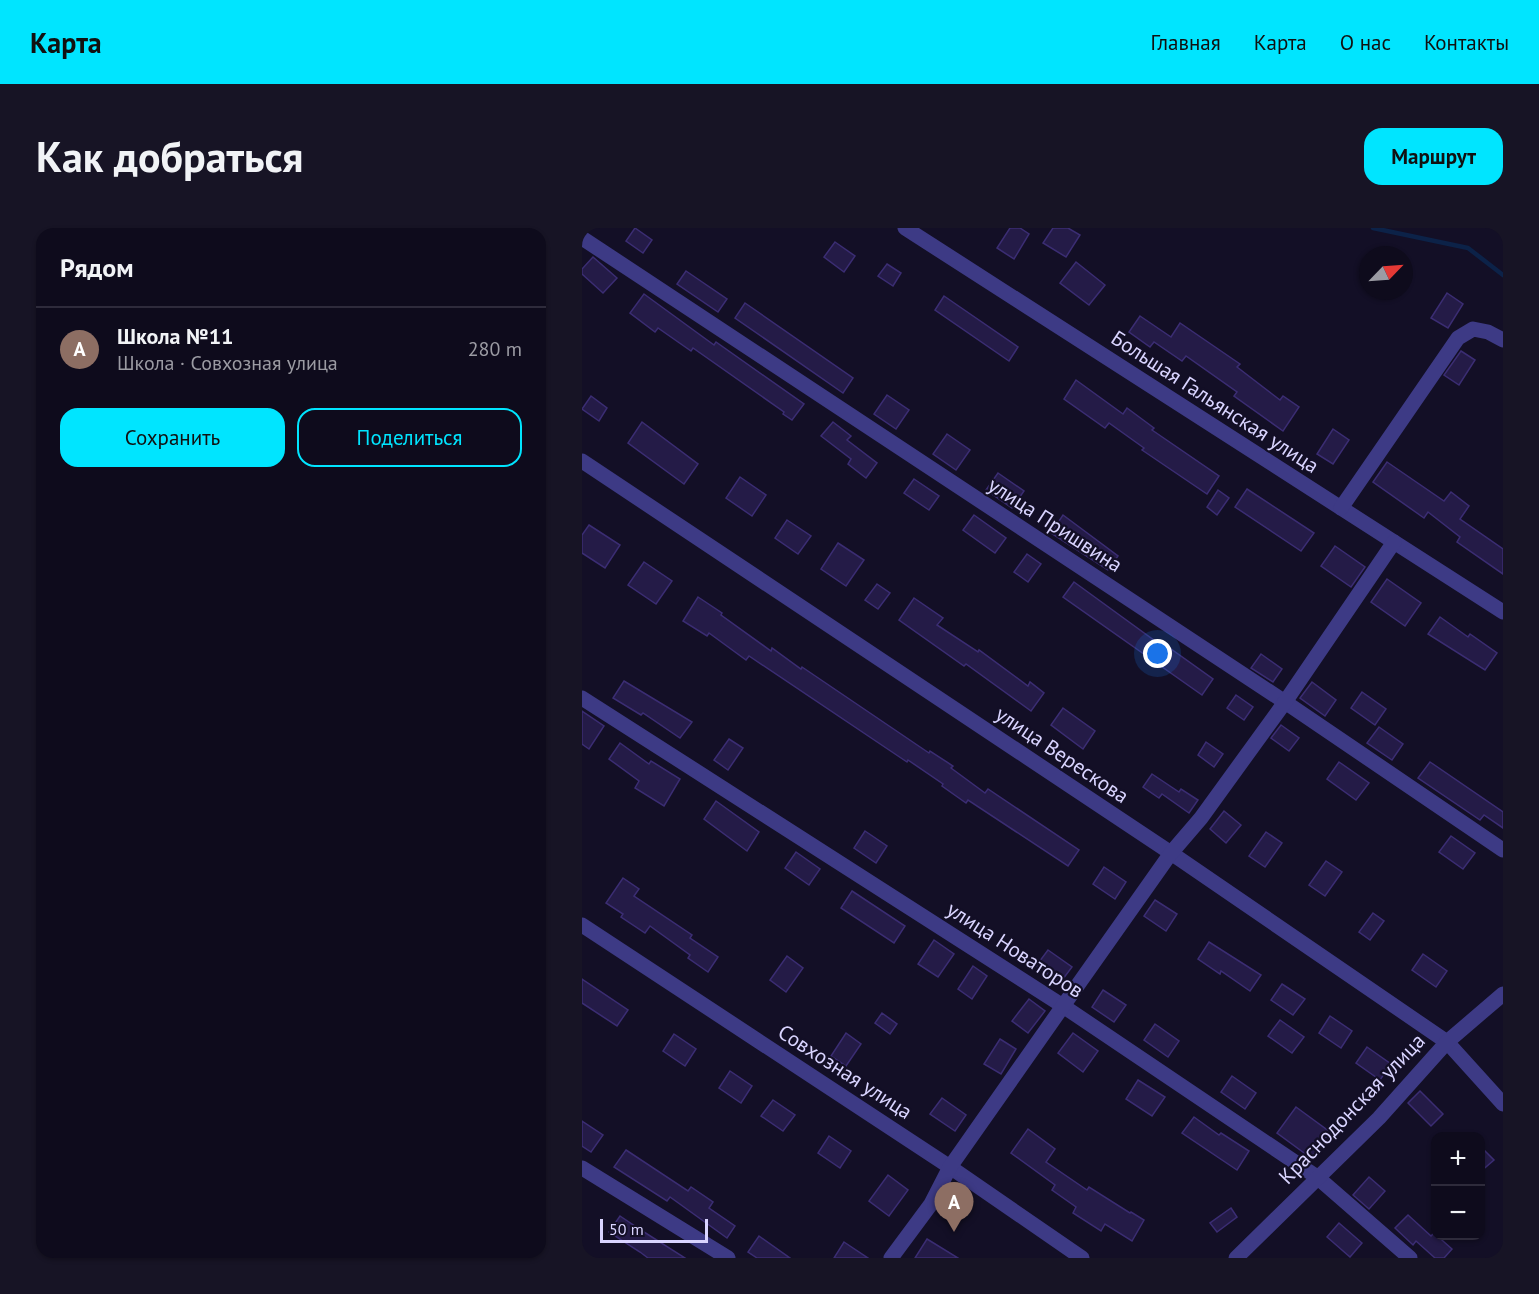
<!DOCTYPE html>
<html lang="ru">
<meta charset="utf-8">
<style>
body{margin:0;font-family:"PT Sans",sans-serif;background:#171425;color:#f1f3f6}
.controls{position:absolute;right:18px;bottom:18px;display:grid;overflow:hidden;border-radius:12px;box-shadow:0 2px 4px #0004}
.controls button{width:54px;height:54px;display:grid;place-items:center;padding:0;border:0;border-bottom:2px solid #2e2b3b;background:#0e0b1c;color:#f1f3f6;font:30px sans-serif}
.compass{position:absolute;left:777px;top:18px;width:54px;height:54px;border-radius:50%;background:#0e0b1c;box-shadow:0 2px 4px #0004;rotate:65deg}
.scale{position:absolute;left:18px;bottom:15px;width:108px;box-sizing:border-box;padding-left:6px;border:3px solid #d9d4ff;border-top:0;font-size:16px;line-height:21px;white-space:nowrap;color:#d9d4ff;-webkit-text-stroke:4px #130f26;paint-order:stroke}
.you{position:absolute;left:576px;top:426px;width:21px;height:21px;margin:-15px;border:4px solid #fff;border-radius:50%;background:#1a73e8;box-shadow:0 0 0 9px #1a73e833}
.badge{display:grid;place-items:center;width:39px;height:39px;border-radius:50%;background:#00e5ff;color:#fff;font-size:20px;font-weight:700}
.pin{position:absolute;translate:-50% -50px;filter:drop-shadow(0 2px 3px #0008)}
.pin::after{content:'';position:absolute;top:32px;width:21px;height:18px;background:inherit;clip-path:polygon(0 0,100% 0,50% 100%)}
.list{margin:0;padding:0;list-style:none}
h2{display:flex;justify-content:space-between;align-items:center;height:78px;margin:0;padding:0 24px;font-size:26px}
h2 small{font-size:20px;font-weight:400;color:#9b9ba3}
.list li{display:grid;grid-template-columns:39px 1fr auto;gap:18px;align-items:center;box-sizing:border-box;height:84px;padding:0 24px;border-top:2px solid #2e2b3b}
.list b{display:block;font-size:22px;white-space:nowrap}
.list p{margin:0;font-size:20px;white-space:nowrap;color:#9b9ba3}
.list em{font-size:20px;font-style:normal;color:#9b9ba3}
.actions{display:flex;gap:12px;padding:18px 24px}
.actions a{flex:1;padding:14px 0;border:2px solid #00e5ff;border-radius:18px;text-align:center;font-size:21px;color:#00e5ff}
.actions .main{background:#00e5ff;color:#111}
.map{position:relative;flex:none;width:921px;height:1030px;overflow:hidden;border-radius:18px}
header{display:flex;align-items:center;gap:36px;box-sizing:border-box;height:84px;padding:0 30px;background:#00e5ff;color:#111}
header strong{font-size:28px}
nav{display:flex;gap:33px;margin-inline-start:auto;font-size:21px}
.intro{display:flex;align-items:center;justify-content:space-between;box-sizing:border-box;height:144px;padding:0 36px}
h1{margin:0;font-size:42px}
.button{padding:15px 27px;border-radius:18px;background:#00e5ff;color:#111;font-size:21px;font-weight:700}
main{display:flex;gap:36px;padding:0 36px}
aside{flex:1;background:#0e0b1c;border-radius:18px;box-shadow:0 2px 4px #0004}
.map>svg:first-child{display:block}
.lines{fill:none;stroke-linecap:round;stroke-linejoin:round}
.stream{stroke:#0c2248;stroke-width:4.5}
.building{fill:#241b47;stroke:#3b2d73;stroke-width:1.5}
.minor{stroke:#3d3a85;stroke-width:15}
.labels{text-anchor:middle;stroke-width:4.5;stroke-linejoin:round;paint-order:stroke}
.street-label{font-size:21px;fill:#d9d4ff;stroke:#130f26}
</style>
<header>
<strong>Карта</strong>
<nav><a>Главная</a><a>Карта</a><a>О нас</a><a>Контакты</a></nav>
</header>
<div class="intro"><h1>Как добраться</h1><a class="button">Маршрут</a></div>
<main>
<aside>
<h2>Рядом<small></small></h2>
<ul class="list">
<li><span class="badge" style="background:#8d6e63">A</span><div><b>Школа №11</b><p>Школа · Совхозная улица</p></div><em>280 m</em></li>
</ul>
<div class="actions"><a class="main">Сохранить</a><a>Поделиться</a></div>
</aside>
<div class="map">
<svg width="921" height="1030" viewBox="0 0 921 1030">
<rect width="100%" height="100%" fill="#130f26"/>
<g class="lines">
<path class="stream" d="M791,0L886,20L921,47"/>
</g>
<g class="building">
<path d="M53,0L70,12L61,25L44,13Z"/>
<path d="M428,0H438L447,6L432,31L415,20Z"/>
<path d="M471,0H486L498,7L484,29L461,15Z"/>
<path d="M253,14L273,28L262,44L242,29Z"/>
<path d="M11,29L35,50L21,65L0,46V41Z"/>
<path d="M494,34L523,57L507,77L478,55Z"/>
<path d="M305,36L319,45L311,58L296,48Z"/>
<path d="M104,43L145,71L136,84L95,56Z"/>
<path d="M865,65L881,76L866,100L849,90Z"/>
<path d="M62,66L132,117L134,114L222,176L210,192L201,186L202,184L111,120L109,123L76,100L73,104L48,85Z"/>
<path d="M362,68L436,119L427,133L353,82Z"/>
<path d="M163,75L271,150L261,165L153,90Z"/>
<path d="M558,88L589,109L598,95L658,136L655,139L698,172L701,168L717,179L701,203L652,168L655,164L604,128L600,133L572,114L568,119L547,104Z"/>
<path d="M879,123L893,132L877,157L862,147Z"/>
<path d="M494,152L541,186L545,180L572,200L570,202L637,248L625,266L560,222L562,220L527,195L523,200L482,171Z"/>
<path d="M305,167L327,182L314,201L292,186Z"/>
<path d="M9,168L25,180L17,193L0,181Z"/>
<path d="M60,194L116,236L102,256L46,215Z"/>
<path d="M251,194L269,208L265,212L295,235L284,250L266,236L269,231L239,208Z"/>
<path d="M751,201L767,212L751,236L735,226Z"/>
<path d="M365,206L388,222L374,242L351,226Z"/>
<path d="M805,234L862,273L869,264L887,278L878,291L921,321V346L875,314L878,309L846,284L842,290L791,254Z"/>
<path d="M416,245L442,263L430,280L404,262Z"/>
<path d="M158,249L184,267L170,288L144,270Z"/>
<path d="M332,251L357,268L347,282L322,265Z"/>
<path d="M665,261L732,305L719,323L653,279Z"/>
<path d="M636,262L647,270L635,287L625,279Z"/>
<path d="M392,287L424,310L413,325L381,302Z"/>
<path d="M481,287L536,328L526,342L469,305Z"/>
<path d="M205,292L229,308L216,326L193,310Z"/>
<path d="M7,297L38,317L23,340L0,325V307Z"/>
<path d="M256,315L282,332L264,358L239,341Z"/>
<path d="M753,318L783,339L769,359L739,338Z"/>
<path d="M445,326L459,336L446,354L432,344Z"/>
<path d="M62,334L90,353L74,376L46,357Z"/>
<path d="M805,351L839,375L823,398L789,374Z"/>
<path d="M492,354L587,423L589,421L631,451L620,467L481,369Z"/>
<path d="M295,356L308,365L296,381L283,372Z"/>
<path d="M116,369L140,385L139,387L189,423L190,420L219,441L220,439L347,525L348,523L371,538L369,540L403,565L406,561L497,622L486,638L386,572L384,575L360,558L361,556L326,532L325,534L167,428L164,432L127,405L125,408L101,393Z"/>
<path d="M332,370L361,390L355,397L396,424L397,422L446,458L448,454L462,465L449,483L384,436L382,438L317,392Z"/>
<path d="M858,389L886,409L888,406L915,425L903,442L846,406Z"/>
<path d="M679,426L700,441L691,454L669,440Z"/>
<path d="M42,453L110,494L98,510L61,485L59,487L31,470Z"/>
<path d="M730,454L754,472L743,488L718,470Z"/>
<path d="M780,464L804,481L793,497L769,480Z"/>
<path d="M654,467L671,479L662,492L645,480Z"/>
<path d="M481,480L513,503L501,521L469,497Z"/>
<path d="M0,483L22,498L7,521L0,516Z"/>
<path d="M699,497L717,510L707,523L689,510Z"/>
<path d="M797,499L821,516L810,532L785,515Z"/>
<path d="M147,511L161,520L146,542L132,532Z"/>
<path d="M624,514L641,526L632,539L616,527Z"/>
<path d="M38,515L67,536L69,533L98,551L82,578L53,560L57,553L27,531Z"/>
<path d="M757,534L787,555L774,572L745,551Z"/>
<path d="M848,534L921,584V600L902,587L898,592L836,550Z"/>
<path d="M570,546L597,564L599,561L616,572L607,585L580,566L577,570L561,559Z"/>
<path d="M134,573L177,604L165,623L122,591Z"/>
<path d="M642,583L659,597L644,615L628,601Z"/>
<path d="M283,603L305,618L294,635L272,620Z"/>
<path d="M684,604L700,615L683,639L667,628Z"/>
<path d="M869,608L893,625L881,641L857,624Z"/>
<path d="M214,624L238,641L227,657L203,640Z"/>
<path d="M744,633L760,644L743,668L727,657Z"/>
<path d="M522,639L544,654L533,671L511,656Z"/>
<path d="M41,650L57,661L52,668L110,707L108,710L136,729L126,744L106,730L108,727L68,698L63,705L39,689L41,686L24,675Z"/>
<path d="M270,663L323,698L312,715L259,680Z"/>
<path d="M573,672L595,686L584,703L562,688Z"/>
<path d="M791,685L802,693L788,712L777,704Z"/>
<path d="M352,712L372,726L356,749L336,736Z"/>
<path d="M627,714L679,747L668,763L639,743L638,746L616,731Z"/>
<path d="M466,722L490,739L478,755L454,738Z"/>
<path d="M841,726L865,743L854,759L830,742Z"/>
<path d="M205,728L221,740L204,764L188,752Z"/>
<path d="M391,738L405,748L390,771L376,761Z"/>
<path d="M0,751L46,782L35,798L0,775Z"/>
<path d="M700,756L723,771L711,787L689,772Z"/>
<path d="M521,762L544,777L532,794L510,779Z"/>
<path d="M447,771L463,783L446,805L430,793Z"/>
<path d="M300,785L315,796L308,806L293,795Z"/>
<path d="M748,788L770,803L759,820L737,805Z"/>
<path d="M698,792L722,809L710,825L686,808Z"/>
<path d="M573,796L597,813L586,829L562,812Z"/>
<path d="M264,805L279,816L264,838L249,828Z"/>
<path d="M491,805L516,823L501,844L476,825Z"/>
<path d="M92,806L114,821L103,838L81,823Z"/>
<path d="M418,811L434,821L419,846L402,836Z"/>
<path d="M785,819L809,836L798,852L774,835Z"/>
<path d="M148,843L170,858L159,875L137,860Z"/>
<path d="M650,848L674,865L663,881L639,864Z"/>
<path d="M556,852L583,869L570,888L544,871Z"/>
<path d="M838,863L861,886L849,898L826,875Z"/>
<path d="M360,870L384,887L373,903L348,886Z"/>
<path d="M191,872L213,887L201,903L179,888Z"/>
<path d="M714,879L748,904L729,930L695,905Z"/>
<path d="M612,889L637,907L639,905L667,923L655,942L600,905Z"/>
<path d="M0,893L21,907L9,924L0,918Z"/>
<path d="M446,901L473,921L464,934L505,962L507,959L548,985L549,984L562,992L550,1013L523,996L519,1003L491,985L494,979L470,962L473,957L429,925Z"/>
<path d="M247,908L269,923L258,940L236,925Z"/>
<path d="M898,918L912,932L898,944Z"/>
<path d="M44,922L106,963L109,959L131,974L127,980L153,998L145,1010L88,969L85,973L32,939Z"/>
<path d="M306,947L326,962L307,988L287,973Z"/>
<path d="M787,949L803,963L787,981L771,967Z"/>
<path d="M649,980L655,989L635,1004L628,995Z"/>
<path d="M826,987L849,1008L852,1005L870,1021L862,1030H853L834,1013L831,1017L813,1000Z"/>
<path d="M38,988L62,1004L103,1030H66L58,1024L27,1004Z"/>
<path d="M757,995L780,1015L768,1029L745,1009Z"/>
<path d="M177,1008L208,1030H175L166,1024Z"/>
<path d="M345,1011L376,1030H333Z"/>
<path d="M262,1014L286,1030H252Z"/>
</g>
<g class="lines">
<g class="minor">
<path d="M323,0L921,384"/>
<path d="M0,10L703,474L921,622"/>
<path d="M0,233L589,625L865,814L921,876"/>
<path d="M759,280L876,110L891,101L906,104L921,112"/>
<path d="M0,470L481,778L735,949L828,1030"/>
<path d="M0,697L368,939L500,1030"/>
<path d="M0,940L146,1030"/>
<path d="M309,1030L349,976L368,939L481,778L589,625L619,590L703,474L812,314"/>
<path d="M654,1030L797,890L865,814L921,766"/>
</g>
</g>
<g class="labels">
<g class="street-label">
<text transform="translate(633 174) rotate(33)" y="7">Большая Гальянская улица</text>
<text transform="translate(473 297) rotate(33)" y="7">улица Пришвина</text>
<text transform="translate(480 527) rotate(34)" y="7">улица Верескова</text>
<text transform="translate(433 722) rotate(33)" y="7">улица Новаторов</text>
<text transform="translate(263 844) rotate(33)" y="7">Совхозная улица</text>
<text transform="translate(770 881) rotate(-46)" y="7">Краснодонская улица</text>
</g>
</g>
</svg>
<div class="controls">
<button>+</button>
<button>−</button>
</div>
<svg class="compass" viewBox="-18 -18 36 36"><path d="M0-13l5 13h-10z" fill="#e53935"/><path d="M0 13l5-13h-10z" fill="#9b9ba3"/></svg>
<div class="scale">50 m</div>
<div class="you"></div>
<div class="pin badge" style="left:372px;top:1004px;background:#8d6e63">A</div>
</div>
</main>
